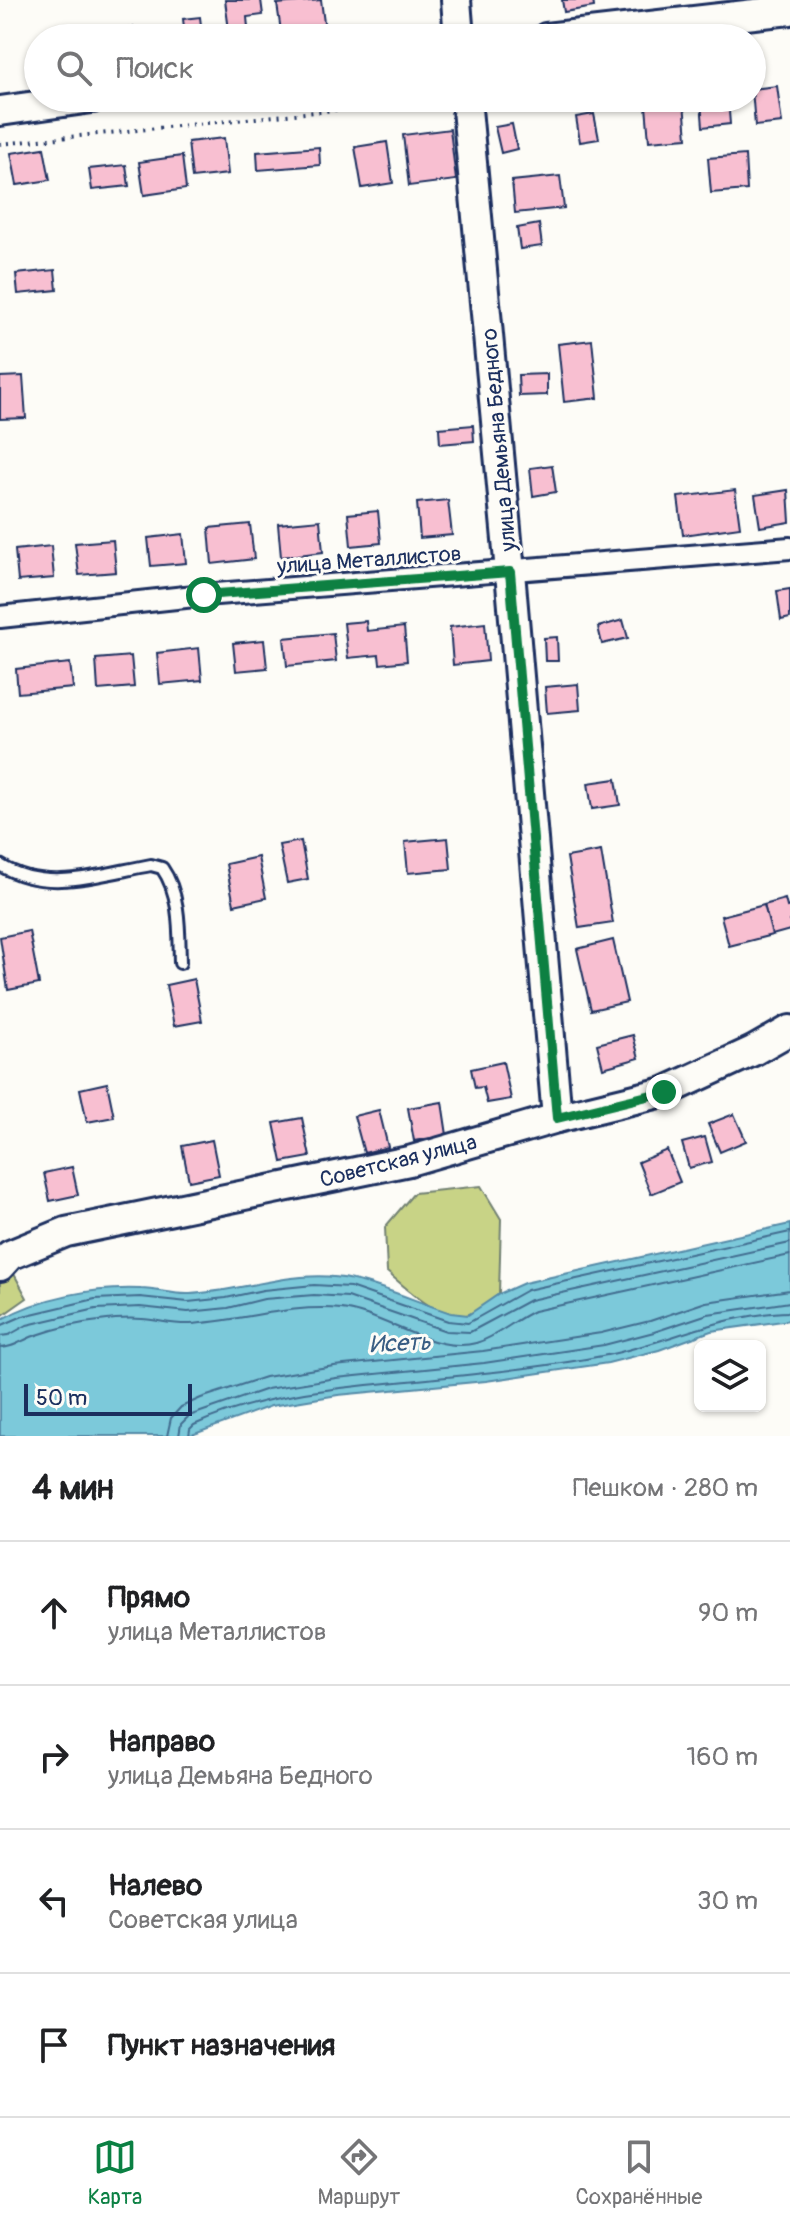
<!DOCTYPE html>
<html lang="ru">
<meta charset="utf-8">
<style>
body{margin:0;font-family:Pangolin,sans-serif;background:#f2f2f2;color:#202124}
.controls{position:absolute;right:24px;bottom:24px;display:grid;overflow:hidden;border-radius:12px;box-shadow:0 2px 6px #0004}
.controls button{width:72px;height:72px;display:grid;place-items:center;padding:0;border:0;border-bottom:2px solid #e0e0e0;background:#fff;color:#202124;font:40px sans-serif}
.scale{position:absolute;left:24px;bottom:20px;width:168px;box-sizing:border-box;padding-left:8px;border:4px solid #1b2f5e;border-top:0;font-size:22px;line-height:28px;white-space:nowrap;color:#1b2f5e;-webkit-text-stroke:6px #fdfcf7;paint-order:stroke}
.stop{position:absolute;width:24px;height:24px;margin:-18px;border:6px solid #0b8043;border-radius:50%;background:#fff}
.stop.end{background:#0b8043;border-color:#fff;box-shadow:0 2px 8px #0008}
.list{margin:0;padding:0;list-style:none}
h2{display:flex;justify-content:space-between;align-items:center;height:104px;margin:0;padding:0 32px;font-size:34px}
h2 small{font-size:26px;font-weight:400;color:#757577}
.list li{display:grid;grid-template-columns:52px 1fr auto;gap:24px;align-items:center;box-sizing:border-box;height:144px;padding:0 32px;border-top:2px solid #e0e0e0}
.list b{display:block;font-size:30px;white-space:nowrap}
.list p{margin:0;font-size:26px;white-space:nowrap;color:#757577}
.list em{font-size:26px;font-style:normal;color:#757577}
.icon{flex:none;width:44px;height:44px;fill:none;stroke:currentColor;stroke-width:2;stroke-linecap:round;stroke-linejoin:round}
.map{position:relative;flex:none;width:790px;height:1436px;overflow:hidden}
.search{position:absolute;background:#fff;box-shadow:0 2px 6px #0004;left:24px;right:24px;top:24px;height:88px;display:flex;align-items:center;gap:20px;box-sizing:border-box;padding:0 28px;border-radius:44px;color:#757577;font-size:30px}
.sheet{height:680px;background:#fff}
nav{display:flex;justify-content:space-around;align-items:center;box-sizing:border-box;height:112px;border-top:2px solid #e0e0e0;background:#fff;font-size:22px;color:#757577}
nav a{display:grid;justify-items:center;gap:4px}
nav .on{color:#0b8043}
.map>svg:first-child{display:block}
.green{fill:#c8d386;stroke:#728172;stroke-width:2}
.water{fill:#7cc9da;stroke:#558ba8;stroke-width:2}
.lines{fill:none;stroke-linecap:round;stroke-linejoin:round}
.shore{stroke:#426d90;stroke-width:2}
.building{fill:#f8bfd1;stroke:#1b2f5e;stroke-width:2}
.lane-casing{stroke:#1b2f5e;stroke-width:16}
.street-casing{stroke:#1b2f5e;stroke-width:26}
.secondary-casing{stroke:#1b2f5e;stroke-width:34}
.path{stroke:#1b2f5e;stroke-width:4;stroke-dasharray:2 6;stroke-linecap:butt}
.lane{stroke:#fdfcf7;stroke-width:10}
.street{stroke:#fdfcf7;stroke-width:20}
.secondary{stroke:#fdfcf7;stroke-width:28}
.route{stroke:#0b8043;stroke-width:10}
.labels{text-anchor:middle;stroke-width:6;stroke-linejoin:round;paint-order:stroke}
.street-label{font-size:22px;fill:#1b2f5e;stroke:#fdfcf7}
.water-label{font-size:24px;font-style:italic;fill:#385d83;stroke:#fdfcf7}
</style>
<div class="map">
<svg width="790" height="1436" viewBox="0 0 790 1436">
<rect width="100%" height="100%" fill="#fdfcf7"/>
<filter id="ink" filterUnits="userSpaceOnUse"><feTurbulence type="fractalNoise" baseFrequency=".0125" numOctaves="2"/><feDisplacementMap in="SourceGraphic" scale="16" xChannelSelector="R" yChannelSelector="G"/><feConvolveMatrix kernelMatrix="1 2 1 2 8 2 1 2 1" color-interpolation-filters="sRGB"/></filter>
<g filter="url(#ink)">
<g class="green">
<path d="M481,1186L501,1219L499,1294C489,1301 478,1313 466,1315C434,1318 409,1290 387,1272L385,1227L414,1193Z"/>
<path d="M0,1248L27,1298L0,1317Z"/>
</g>
<path class="water" d="M790,1224V1320L711,1331L659,1350L608,1363L486,1381L338,1395L271,1406L189,1436H0V1320C40,1297 95,1287 141,1289C157,1289 174,1295 190,1294C243,1292 298,1267 353,1280C386,1287 419,1303 451,1313L468,1315L499,1294L524,1283Z"/>
<g class="lines">
<g class="shore">
<path d="M0,1326L23,1316L95,1299L140,1297L188,1302L226,1298L263,1290L314,1285L350,1287L448,1321L468,1323L527,1290L790,1232"/>
<path d="M0,1336L9,1335L27,1325L96,1309L140,1307L188,1312L228,1308L264,1299L314,1295L348,1297L446,1331L470,1332L530,1300L790,1243"/>
<path d="M0,1348C14,1348 22,1340 34,1336C54,1329 78,1323 99,1321C113,1319 128,1318 142,1319C158,1320 174,1325 190,1324C241,1321 289,1304 341,1309C382,1313 435,1355 476,1343C497,1337 514,1320 534,1311L790,1255"/>
<path d="M167,1436L171,1418L181,1407L201,1398L265,1377L334,1366L483,1351L601,1333L650,1321L706,1302L790,1290"/>
<path d="M179,1436L181,1424L189,1416L267,1389L336,1378L484,1363L604,1345L654,1332L708,1314L790,1302"/>
<path d="M189,1436L190,1429L194,1425C262,1394 335,1388 408,1381C474,1374 542,1368 607,1355C668,1342 726,1313 790,1312"/>
</g>
</g>
<g class="building">
<path d="M225,0H261L263,15L247,17L249,38H230Z"/>
<path d="M321,0L326,38H282L277,4Z"/>
<path d="M562,0H593L594,7L564,12Z"/>
<path d="M200,17L202,34L185,36L183,19Z"/>
<path d="M135,27L137,38H104L103,31Z"/>
<path d="M777,86L782,123L755,126L752,89Z"/>
<path d="M728,99L730,124L703,127L701,101Z"/>
<path d="M684,102L687,138L649,141L646,106Z"/>
<path d="M594,114L599,139L580,142L576,117Z"/>
<path d="M512,124L517,149L501,153L495,127Z"/>
<path d="M450,129L456,180L409,186L403,135Z"/>
<path d="M224,138L228,174L192,178L188,142Z"/>
<path d="M387,142L393,183L362,188L355,147Z"/>
<path d="M319,147L320,165L258,170L257,152Z"/>
<path d="M44,148L50,180L17,185L11,153Z"/>
<path d="M745,155L747,190L711,193L708,158Z"/>
<path d="M182,156L186,189L144,195L139,162Z"/>
<path d="M126,165L129,186L92,190L89,169Z"/>
<path d="M560,176L564,208L515,213L512,181Z"/>
<path d="M539,224L542,246L520,249L517,228Z"/>
<path d="M55,270L57,290L18,294L16,274Z"/>
<path d="M592,340L598,398L564,402L558,344Z"/>
<path d="M547,374V395L519,396L518,375Z"/>
<path d="M23,376L26,418L0,419V377Z"/>
<path d="M473,425L474,441L440,444L439,428Z"/>
<path d="M552,465L556,492L533,496L530,468Z"/>
<path d="M735,490L740,527L683,535L678,497Z"/>
<path d="M788,490L790,522L760,527L755,495Z"/>
<path d="M448,500L452,535L420,538L417,503Z"/>
<path d="M378,511L381,543L351,546L348,514Z"/>
<path d="M320,520L323,552L281,557L278,524Z"/>
<path d="M250,524L254,559L212,564L209,528Z"/>
<path d="M183,534L186,563L151,566L148,538Z"/>
<path d="M113,540L116,572L79,575L75,543Z"/>
<path d="M51,546L54,578L18,581L15,550Z"/>
<path d="M790,589V618L781,620L777,591Z"/>
<path d="M623,620L628,638L602,644L598,627Z"/>
<path d="M366,621L367,631L404,627L407,661L380,664L379,655L348,658L344,623Z"/>
<path d="M485,623L488,661L453,665L450,627Z"/>
<path d="M333,633L336,661L287,666L284,638Z"/>
<path d="M557,637L558,661H545L544,638Z"/>
<path d="M264,640L267,668L236,671L233,643Z"/>
<path d="M199,648L202,680L160,684L157,653Z"/>
<path d="M131,656L134,687L98,690L96,659Z"/>
<path d="M70,663L73,688L18,693L16,669Z"/>
<path d="M578,684L580,710L547,713L545,687Z"/>
<path d="M616,779L620,805L592,809L588,783Z"/>
<path d="M448,838L451,869L408,873L405,842Z"/>
<path d="M301,841L308,879L287,883L279,845Z"/>
<path d="M601,851L613,923L579,928L567,857Z"/>
<path d="M258,857L266,898L234,905L226,864Z"/>
<path d="M785,899L787,907L790,906V930L772,935L764,905Z"/>
<path d="M764,905L772,935L729,946L721,916Z"/>
<path d="M29,931L39,984L8,990L0,937Z"/>
<path d="M613,940L627,1002L591,1010L577,949Z"/>
<path d="M194,979L202,1021L174,1026L166,985Z"/>
<path d="M633,1035L639,1058L603,1068L597,1044Z"/>
<path d="M503,1062L511,1099L487,1103L483,1087L475,1088L471,1069Z"/>
<path d="M107,1083L114,1117L87,1122L80,1089Z"/>
<path d="M442,1102L447,1135L414,1141L408,1108Z"/>
<path d="M379,1110L388,1147L364,1153L354,1116Z"/>
<path d="M734,1114L746,1141L720,1152L708,1124Z"/>
<path d="M302,1118L310,1157L282,1162L274,1123Z"/>
<path d="M705,1137L712,1162L689,1168L682,1143Z"/>
<path d="M212,1140L219,1175L189,1181L182,1146Z"/>
<path d="M667,1150L680,1182L651,1194L638,1162Z"/>
<path d="M72,1167L78,1195L50,1201L44,1173Z"/>
</g>
<g class="lines">
<g class="lane-casing">
<path id="lane" d="M0,865C46,894 101,874 151,865L162,868C181,895 179,932 180,963"/>
</g>
<g class="street-casing">
<path id="street" d="M0,617L204,595L790,548"/>
</g>
<g class="secondary-casing">
<g id="secondary">
<path d="M456,0L459,38"/>
<path d="M546,38L790,10"/>
<path d="M466,98L510,572L557,1118"/>
<path d="M0,111L92,98"/>
<path d="M0,1266L10,1255L66,1232L409,1161L557,1118L664,1092L753,1051L790,1030"/>
</g>
</g>
<path class="path" d="M0,144L443,99"/>
<use href="#lane" class="lane"/>
<use href="#street" class="street"/>
<use href="#secondary" class="secondary"/>
</g>
</g>
<g class="lines" filter="url(#ink)">
<path class="route" d="M204,595L510,572L557,1118L664,1092"/>
</g>
<g class="labels">
<g class="street-label">
<text transform="translate(498 440) rotate(-95)" y="8">улица Демьяна Бедного</text>
<text transform="translate(369 559) rotate(-4)" y="8">улица Металлистов</text>
<text transform="translate(398 1160) rotate(-14)" y="8">Советская улица</text>
</g>
<g class="water-label">
<text transform="translate(400 1343) rotate(-3)" y="8">Исеть</text>
</g>
</g>
</svg>
<div class="controls">
<button><svg class="icon" aria-label="layers" viewBox="0 0 24 24"><path d="M12 4l9 5-9 5-9-5zM3 14l9 5 9-5"/></svg></button>
</div>
<div class="scale">50 m</div>
<div class="stop" style="left:204px;top:595px"></div>
<div class="stop end" style="left:664px;top:1092px"></div>
<div class="search"><svg class="icon" aria-label="search" viewBox="0 0 24 24"><circle cx="10" cy="10" r="6"/><path d="M15 15l6 6"/></svg>Поиск</div>
</div>
<section class="sheet">
<h2>4 мин<small>Пешком · 280 m</small></h2>
<ul class="list">
<li><svg class="icon" aria-label="ahead" viewBox="0 0 24 24"><path d="M12 20V5M6 11l6-6 6 6"/></svg><div><b>Прямо</b><p>улица Металлистов</p></div><em>90 m</em></li>
<li><svg class="icon" aria-label="right" viewBox="0 0 24 24"><path d="M7 20v-9h11M14 6l5 5-5 5"/></svg><div><b>Направо</b><p>улица Демьяна Бедного</p></div><em>160 m</em></li>
<li><svg class="icon" aria-label="left" viewBox="0 0 24 24"><path d="M17 20v-9H6M10 6l-5 5 5 5"/></svg><div><b>Налево</b><p>Советская улица</p></div><em>30 m</em></li>
<li><svg class="icon" aria-label="arrive" viewBox="0 0 24 24"><path d="M6 21V4h12l-3 4 3 4H6"/></svg><div><b>Пункт назначения</b></div></li>
</ul>
</section>
<nav>
<a class="on"><svg class="icon" aria-label="map" viewBox="0 0 24 24"><path d="M3 6l6-2 6 2 6-2v14l-6 2-6-2-6 2zM9 4v14M15 6v14"/></svg>Карта</a>
<a><svg class="icon" aria-label="directions" viewBox="0 0 24 24"><path d="M12 3l9 9-9 9-9-9zM9 14v-3h6M13 9l2 2-2 2"/></svg>Маршрут</a>
<a><svg class="icon" aria-label="saved" viewBox="0 0 24 24"><path d="M7 4h10v16l-5-4-5 4z"/></svg>Сохранённые</a>
</nav>
